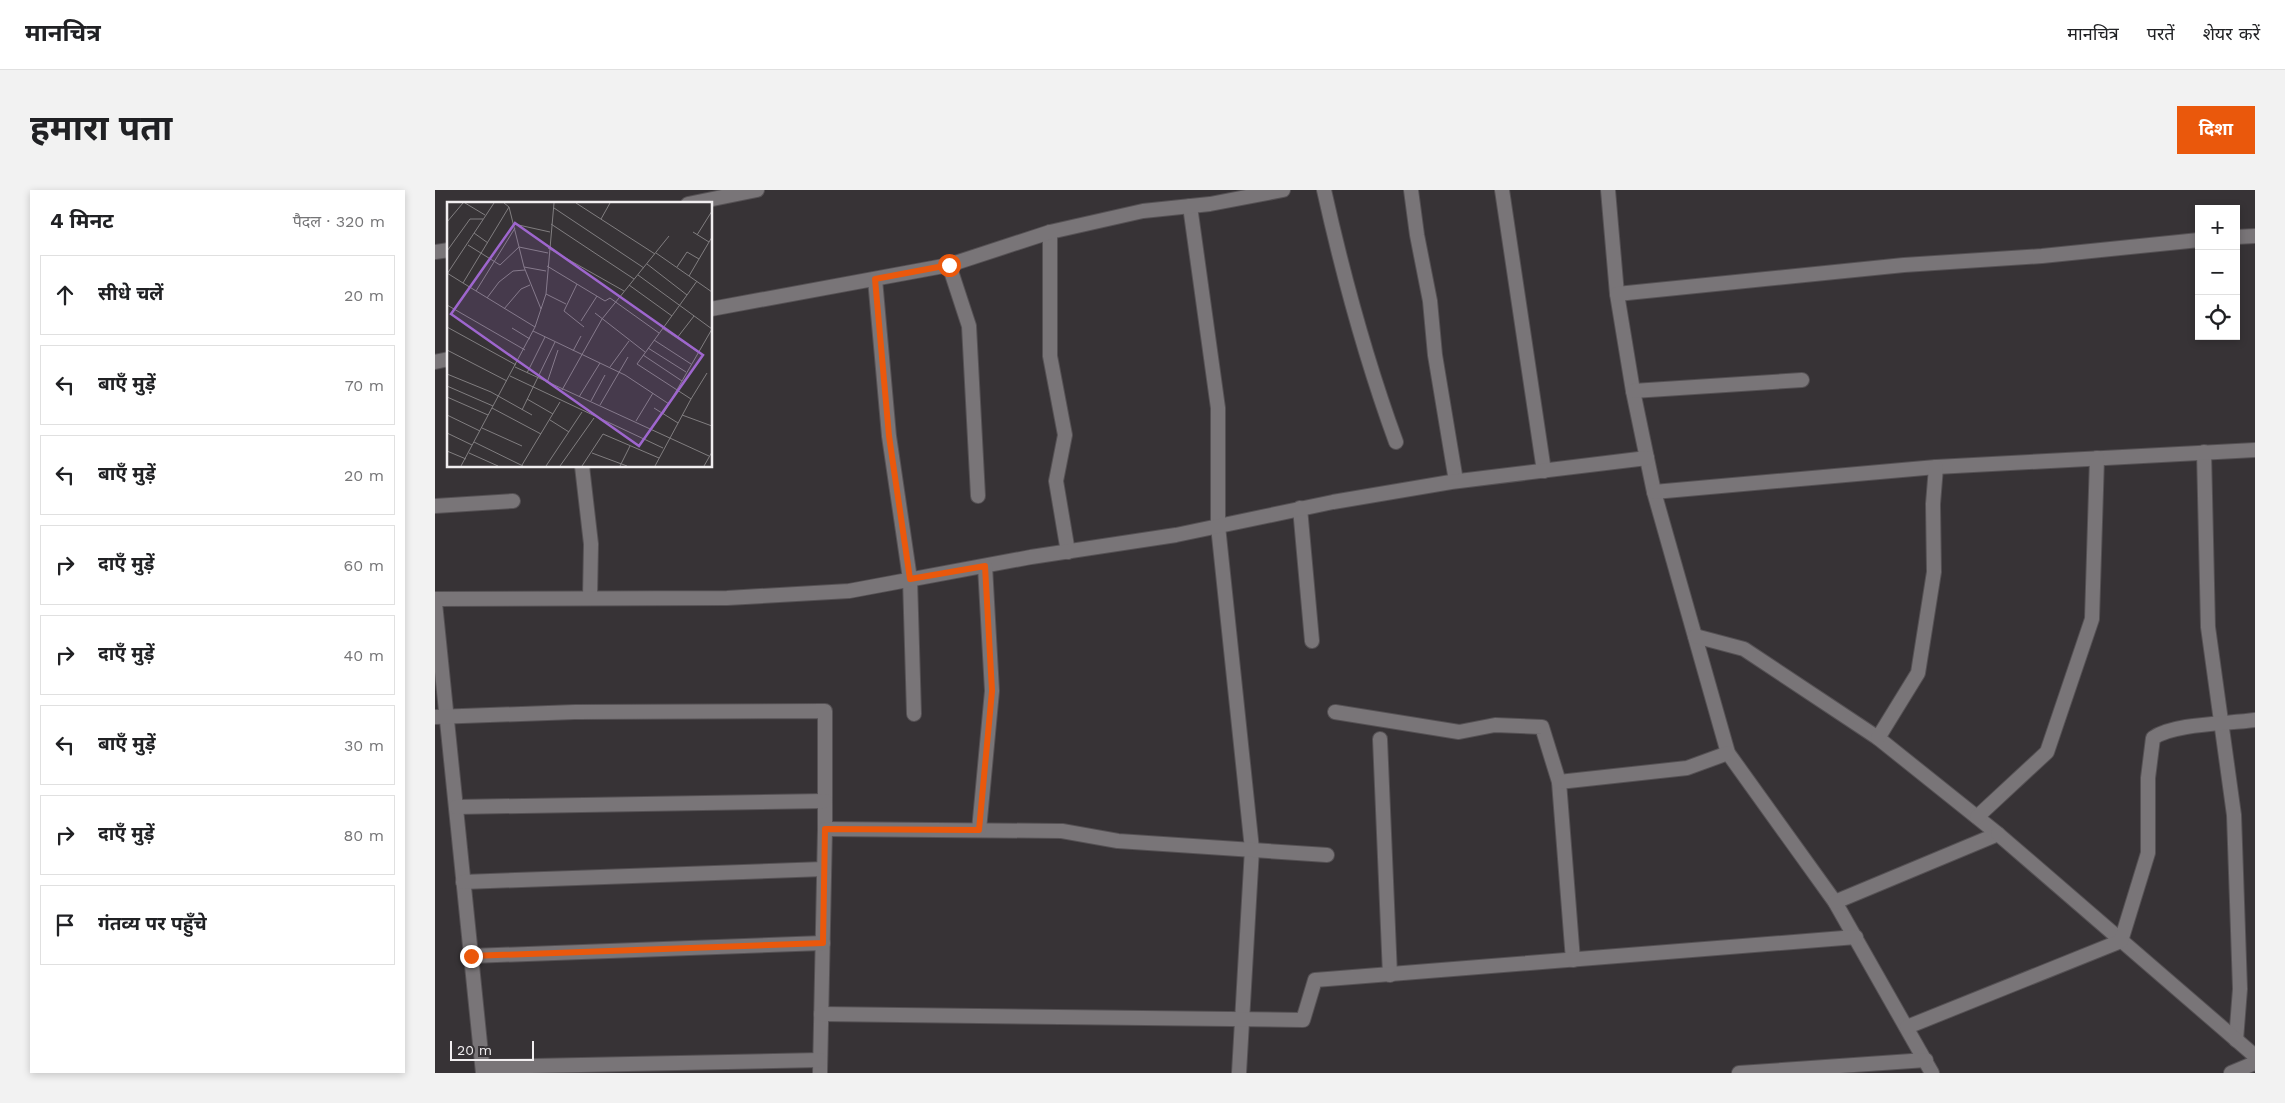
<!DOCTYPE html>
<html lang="hi">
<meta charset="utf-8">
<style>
body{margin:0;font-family:"Work Sans","Noto Sans Devanagari",sans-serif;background:#f2f2f2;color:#202124}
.controls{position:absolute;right:15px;top:15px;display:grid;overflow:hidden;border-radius:0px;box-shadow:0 2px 8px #0003}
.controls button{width:45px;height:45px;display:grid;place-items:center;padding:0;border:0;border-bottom:1px solid #e0e0e0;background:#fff;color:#202124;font:25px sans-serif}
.scale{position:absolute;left:15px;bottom:12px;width:84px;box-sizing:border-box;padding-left:5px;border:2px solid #f1eef0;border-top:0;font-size:14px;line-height:18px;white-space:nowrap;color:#f1eef0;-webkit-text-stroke:4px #373336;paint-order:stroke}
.stop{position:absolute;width:15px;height:15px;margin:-11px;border:4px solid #ea580c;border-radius:50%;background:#fff}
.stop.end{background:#ea580c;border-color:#fff;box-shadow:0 1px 5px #0008}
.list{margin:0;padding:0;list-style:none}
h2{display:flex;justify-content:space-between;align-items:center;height:65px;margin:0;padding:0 20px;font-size:21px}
h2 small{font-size:16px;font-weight:400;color:#757577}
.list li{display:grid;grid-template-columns:32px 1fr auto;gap:15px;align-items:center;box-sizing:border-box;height:80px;margin:0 10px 10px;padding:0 10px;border:1px solid #e0e0e0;border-radius:0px}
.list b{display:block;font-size:19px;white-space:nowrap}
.list em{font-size:16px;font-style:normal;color:#757577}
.icon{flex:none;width:28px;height:28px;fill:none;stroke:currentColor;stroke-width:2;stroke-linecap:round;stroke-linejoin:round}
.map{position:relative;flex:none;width:1820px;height:883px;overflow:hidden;border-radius:0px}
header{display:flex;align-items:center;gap:30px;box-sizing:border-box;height:70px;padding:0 25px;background:#fff;border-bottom:1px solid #e0e0e0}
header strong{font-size:24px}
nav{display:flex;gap:28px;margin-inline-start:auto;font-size:18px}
.intro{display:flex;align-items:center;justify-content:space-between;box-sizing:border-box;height:120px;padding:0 30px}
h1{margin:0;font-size:35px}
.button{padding:12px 22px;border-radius:0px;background:#ea580c;color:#fff;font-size:18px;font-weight:700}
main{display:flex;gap:30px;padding:0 30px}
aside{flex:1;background:#fff;border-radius:0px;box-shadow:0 2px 8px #0003}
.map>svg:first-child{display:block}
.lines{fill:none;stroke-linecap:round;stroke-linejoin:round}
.minor-casing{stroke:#555154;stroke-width:16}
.minor{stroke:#797578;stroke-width:14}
.route{stroke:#ea580c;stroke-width:6}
.inset-road{fill:none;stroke:#817e80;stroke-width:1}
.view{fill:#9e66ce;fill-opacity:0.15;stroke:#9e66ce;stroke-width:2.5}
.inset-edge{fill:none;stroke:#f1eef0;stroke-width:2.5}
</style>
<header>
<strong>मानचित्र</strong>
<nav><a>मानचित्र</a><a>परतें</a><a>शेयर करें</a></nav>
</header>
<div class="intro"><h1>हमारा पता</h1><a class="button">दिशा</a></div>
<main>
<aside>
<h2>4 मिनट<small>पैदल · 320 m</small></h2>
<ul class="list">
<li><svg class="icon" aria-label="ahead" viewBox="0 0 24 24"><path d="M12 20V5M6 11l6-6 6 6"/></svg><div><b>सीधे चलें</b></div><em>20 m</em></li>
<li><svg class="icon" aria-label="left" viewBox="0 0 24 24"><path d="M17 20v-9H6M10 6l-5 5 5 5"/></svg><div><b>बाएँ मुड़ें</b></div><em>70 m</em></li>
<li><svg class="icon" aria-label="left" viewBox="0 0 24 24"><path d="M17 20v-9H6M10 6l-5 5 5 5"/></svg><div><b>बाएँ मुड़ें</b></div><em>20 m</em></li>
<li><svg class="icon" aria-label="right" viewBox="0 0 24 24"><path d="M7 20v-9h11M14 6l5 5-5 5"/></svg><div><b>दाएँ मुड़ें</b></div><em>60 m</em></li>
<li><svg class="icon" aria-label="right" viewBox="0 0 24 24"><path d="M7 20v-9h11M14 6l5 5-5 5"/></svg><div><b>दाएँ मुड़ें</b></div><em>40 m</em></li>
<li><svg class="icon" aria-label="left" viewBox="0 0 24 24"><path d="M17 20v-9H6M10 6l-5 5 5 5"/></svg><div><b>बाएँ मुड़ें</b></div><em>30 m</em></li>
<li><svg class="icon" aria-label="right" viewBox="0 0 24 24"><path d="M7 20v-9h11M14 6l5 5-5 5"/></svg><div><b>दाएँ मुड़ें</b></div><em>80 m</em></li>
<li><svg class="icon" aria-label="arrive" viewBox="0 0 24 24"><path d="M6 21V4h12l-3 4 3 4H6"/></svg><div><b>गंतव्य पर पहुँचे</b></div></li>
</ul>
</aside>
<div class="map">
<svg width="1820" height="883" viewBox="0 0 1820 883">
<rect width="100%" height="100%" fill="#373336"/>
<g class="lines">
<g class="minor-casing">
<g id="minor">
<path d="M889,0C908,85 931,170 961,252"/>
<path d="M976,0L982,45L995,111L1000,165L1021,291"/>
<path d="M1067,0L1109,281"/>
<path d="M1173,0L1182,104L1198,201L1219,302L1293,563L1400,712L1497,883"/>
<path d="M253,14L322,0"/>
<path d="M755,16L783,218V336L817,659L804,883"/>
<path d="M615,42V166L630,245L621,291L633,362"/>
<path d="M1801,47L1820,46"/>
<path d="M0,62L14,60"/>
<path d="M514,75L534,136L543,306"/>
<path d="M440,89L454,246L475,389L479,524"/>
<path d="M1182,104L1469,75L1607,66L1764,50"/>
<path d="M276,119L514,75L615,42L708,21L775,14L848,0"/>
<path d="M0,172L14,169"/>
<path d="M1198,201L1367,190"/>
<path d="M1769,262L1773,437L1799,625L1805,799L1801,850"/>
<path d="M147,276L156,354L155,408"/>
<path d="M1219,302L1501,277L1820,260"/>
<path d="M0,316L78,311"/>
<path d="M865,318L877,451"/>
<path d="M0,409L292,408L414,401L596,367L741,345L898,312L1016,292L1212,268"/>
<path d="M0,413L48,883"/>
<path d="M1260,446L1309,459L1443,548L1563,644L1400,712"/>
<path d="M900,522L1024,542L1060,535L1107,537L1124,592L1138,770"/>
<path d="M0,527L140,522L390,521V639L385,883"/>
<path d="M1443,548L1483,483L1499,382L1498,314L1501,277"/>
<path d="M945,549L955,785"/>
<path d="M1124,592L1252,578L1293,563"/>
<path d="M21,617L390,611"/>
<path d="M1542,627L1612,562L1657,429L1662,268"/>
<path d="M390,639L627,641L683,651L892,665"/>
<path d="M544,640L557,501L550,376"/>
<path d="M1563,644L1820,866"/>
<path d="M28,692L389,679"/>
<path d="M36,766L388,753"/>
<path d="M386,824L868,830L880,790L1421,747"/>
<path d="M1472,837L1686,751L1713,663V588L1718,548C1739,533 1793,534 1820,530"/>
<path d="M48,877L385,870"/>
<path d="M1304,883L1491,870"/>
<path d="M1796,883L1820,873"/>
</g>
</g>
<use href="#minor" class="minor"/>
</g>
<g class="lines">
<path class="route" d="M36,766L388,753L390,639L544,640L557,501L550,376L475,389L454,246L440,89L514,75"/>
</g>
<g transform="translate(12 12)">
<rect width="265" height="265" fill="#373336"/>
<path class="inset-road" d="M18,1L38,13M57,1L62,5L77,65M129,1L208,52M62,5L16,81L88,125M107,6L197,66M154,17L163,1M0,20L16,1M67,22L103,30M104,22L187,77M246,30L262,40M27,31L41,41M250,33L265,9M21,43L53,63L72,45L101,51M101,46L177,89M0,49L23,17H36M209,51L265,90M200,62L240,93L190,162L244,197L208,264M100,64L158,99L163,96L212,131M230,65L240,50L252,57M0,71L16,81M0,72L47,1M191,73L265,127M242,74L265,35M130,82L117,109L137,125M182,83L225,114M29,89L68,26M99,92L119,102M240,93L250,79M40,96L52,80L66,69L78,68M0,103L78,148M57,107L74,87L83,83M94,107L77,65L99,69M148,111L198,150M134,119L150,94M0,125L69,163M65,126L83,137M215,126L251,150M86,129L178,173L222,202M230,136L247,114M207,138L244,162M201,146L239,170M0,148L60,179M126,149L134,134M196,153L235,179M68,165L262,254M163,165L182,139M80,171L98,135M0,172L44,190L85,213M63,174L216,246M100,181L111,148M0,184L46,204M115,188L155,117L222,34M0,195L41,213M132,195L153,161M80,197L106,212M244,197L260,171M144,199L158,173M153,203L181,155M45,206L94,232M207,206L231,221M75,208L108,140M216,212L265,127M0,213L33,229M235,213L265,224M103,218L122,230M189,219L206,191M35,226L75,244M0,231L25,243M27,240L76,264M0,249L19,257M22,251L51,264M145,251L180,264M75,263L113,200M14,264L88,125L99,92L107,1M99,264L135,210M113,264L147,216M135,264L156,232L212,256M173,264L183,244M257,264L265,250"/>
<path class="view" d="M68,21L256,153L192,244L4,112Z"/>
<rect width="265" height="265" class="inset-edge"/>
</g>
</svg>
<div class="controls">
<button>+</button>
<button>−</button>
<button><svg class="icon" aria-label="locate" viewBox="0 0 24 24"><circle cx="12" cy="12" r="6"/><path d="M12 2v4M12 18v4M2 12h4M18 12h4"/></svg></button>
</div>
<div class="scale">20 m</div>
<div class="stop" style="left:514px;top:75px"></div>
<div class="stop end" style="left:36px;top:766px"></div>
</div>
</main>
